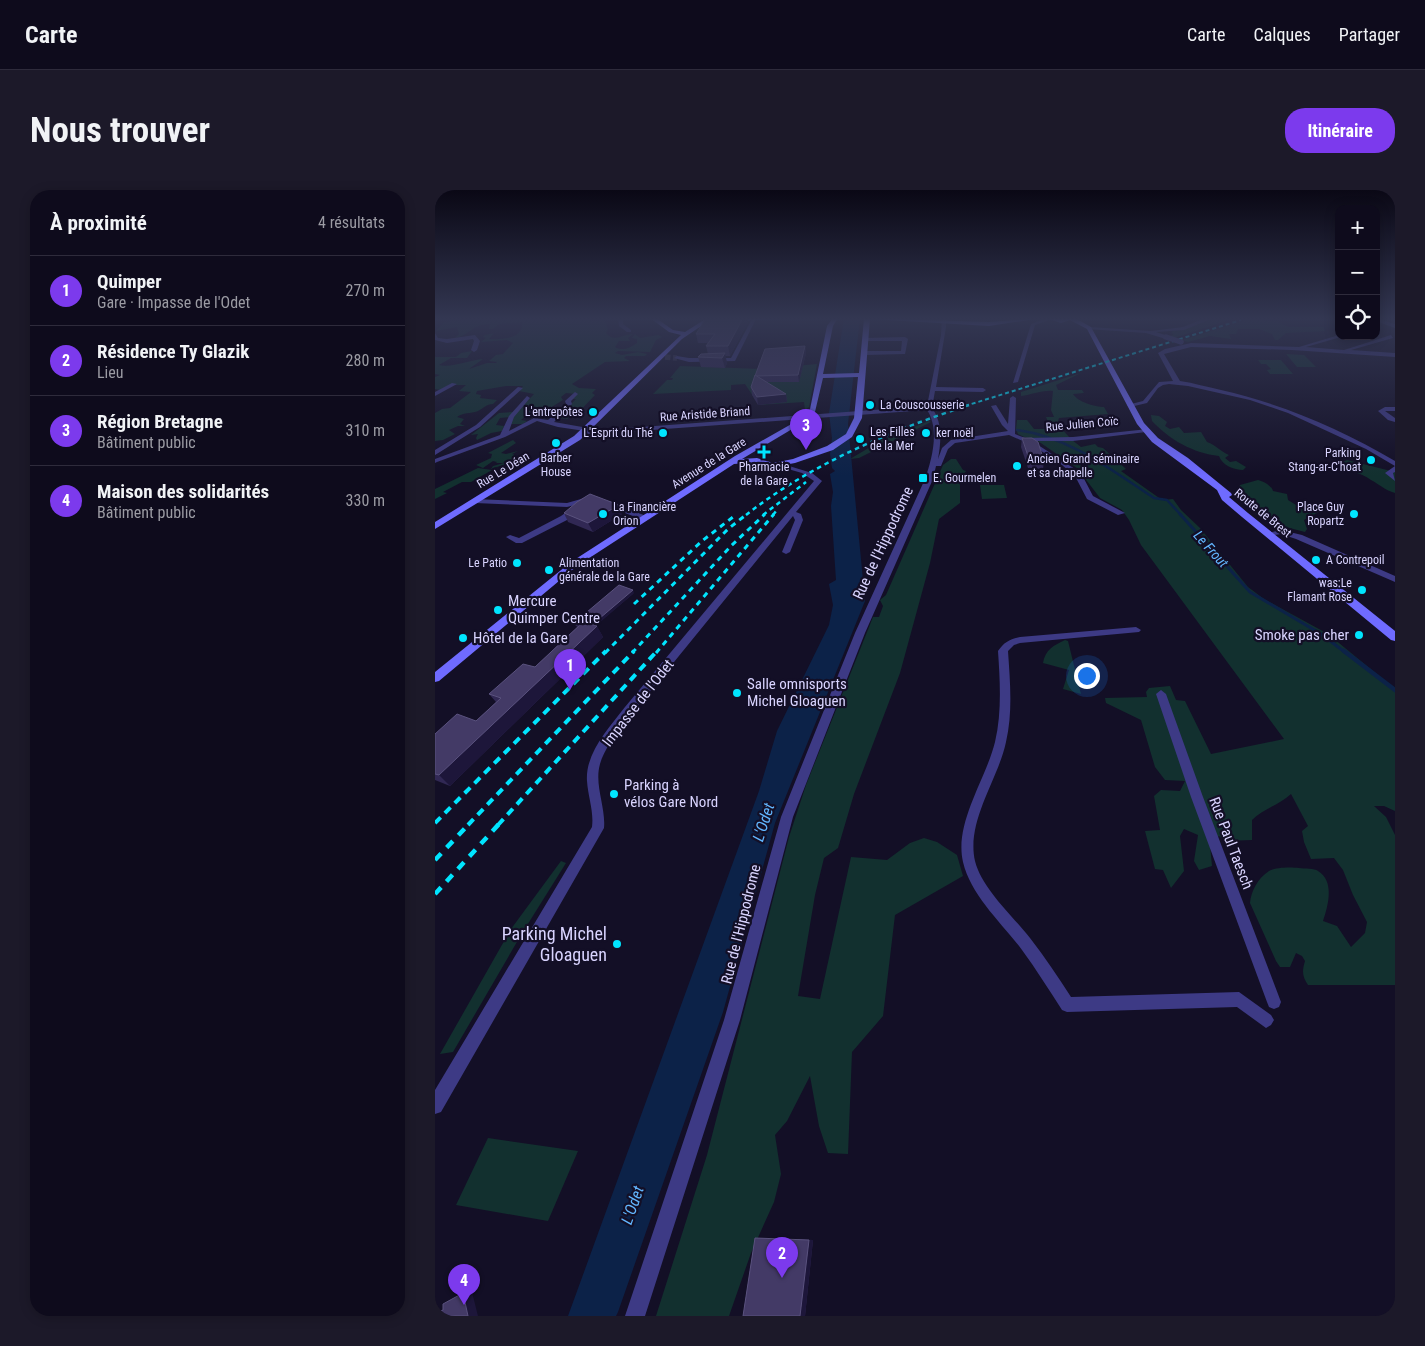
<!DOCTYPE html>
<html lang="fr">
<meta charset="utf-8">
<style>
body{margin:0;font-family:"Roboto Condensed",sans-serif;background:#1c1929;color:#f1f3f6}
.controls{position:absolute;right:15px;top:15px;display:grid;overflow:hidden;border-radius:10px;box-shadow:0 2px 12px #0003}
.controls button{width:45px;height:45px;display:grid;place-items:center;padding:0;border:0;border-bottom:1px solid #2e2b3b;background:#0e0b1c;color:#f1f3f6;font:25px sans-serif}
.you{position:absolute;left:651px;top:485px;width:18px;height:18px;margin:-12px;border:4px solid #fff;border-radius:50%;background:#1a73e8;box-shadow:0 0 0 8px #1a73e833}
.badge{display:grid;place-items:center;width:32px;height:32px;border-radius:50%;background:#7c3aed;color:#fff;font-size:16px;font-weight:700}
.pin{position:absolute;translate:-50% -41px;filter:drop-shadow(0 1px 2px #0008)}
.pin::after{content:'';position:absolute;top:26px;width:18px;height:15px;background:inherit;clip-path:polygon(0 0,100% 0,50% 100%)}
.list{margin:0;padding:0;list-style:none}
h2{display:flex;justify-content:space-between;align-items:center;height:65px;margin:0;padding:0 20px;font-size:21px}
h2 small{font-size:16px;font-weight:400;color:#9b9ba3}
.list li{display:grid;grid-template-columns:32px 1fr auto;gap:15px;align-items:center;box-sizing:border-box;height:70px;padding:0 20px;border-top:1px solid #2e2b3b}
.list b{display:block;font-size:19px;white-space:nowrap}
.list p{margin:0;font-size:16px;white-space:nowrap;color:#9b9ba3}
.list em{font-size:16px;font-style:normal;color:#9b9ba3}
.icon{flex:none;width:28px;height:28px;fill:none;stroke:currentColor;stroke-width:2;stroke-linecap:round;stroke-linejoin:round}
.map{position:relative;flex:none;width:960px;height:1126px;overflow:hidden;border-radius:20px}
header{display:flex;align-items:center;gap:30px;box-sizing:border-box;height:70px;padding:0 25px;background:#0e0b1c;border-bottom:1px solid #2e2b3b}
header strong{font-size:24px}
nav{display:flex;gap:28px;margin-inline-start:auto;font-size:18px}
.intro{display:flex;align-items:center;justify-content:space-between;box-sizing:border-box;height:120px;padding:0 30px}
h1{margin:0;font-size:35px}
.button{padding:12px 22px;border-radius:20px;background:#7c3aed;color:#fff;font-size:18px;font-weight:700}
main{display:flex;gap:30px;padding:0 30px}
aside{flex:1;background:#0e0b1c;border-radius:20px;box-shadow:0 2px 12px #0003}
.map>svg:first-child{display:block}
.green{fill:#12302f}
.water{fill:#0c2248}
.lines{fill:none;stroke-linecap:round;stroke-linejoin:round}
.stream-far2{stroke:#0c2248;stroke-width:2.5}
.stream-far1{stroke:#0c2248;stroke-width:3}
.stream{stroke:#0c2248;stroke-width:4.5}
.street-tunnel{stroke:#312d47;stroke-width:5.5;stroke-dasharray:5.5 2.5;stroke-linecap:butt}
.street{fill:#3d3a85;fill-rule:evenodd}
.secondary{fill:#6f6bff;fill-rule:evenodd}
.rail-far4{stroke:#00e5ff;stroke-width:2;stroke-dasharray:4 3;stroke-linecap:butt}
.rail-far3{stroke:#00e5ff;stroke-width:2.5;stroke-dasharray:4.5 4;stroke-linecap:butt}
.rail-far2{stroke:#00e5ff;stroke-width:3;stroke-dasharray:5.5 5;stroke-linecap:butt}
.rail-far1{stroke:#00e5ff;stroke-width:4;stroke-dasharray:8 6;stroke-linecap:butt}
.rail{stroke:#00e5ff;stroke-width:4.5;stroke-dasharray:9 8;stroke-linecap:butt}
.street-bridge{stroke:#3d3a85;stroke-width:5.5}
.wall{fill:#312854}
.shaded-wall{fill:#1d163a}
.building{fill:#433a66;stroke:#5a527e}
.poi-dot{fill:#00e5ff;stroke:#130f26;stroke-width:2}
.labels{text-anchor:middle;stroke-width:4.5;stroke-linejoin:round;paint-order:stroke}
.far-poi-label{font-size:12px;fill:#d9d4ff;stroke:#130f26;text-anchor:start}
.far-street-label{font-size:12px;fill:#d9d4ff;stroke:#130f26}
.far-water-label{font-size:14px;font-style:italic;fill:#62b6ff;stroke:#130f26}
.street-label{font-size:15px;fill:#d9d4ff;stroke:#130f26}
.poi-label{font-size:15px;fill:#d9d4ff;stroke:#130f26;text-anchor:start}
.water-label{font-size:16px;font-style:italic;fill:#62b6ff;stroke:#130f26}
.near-poi-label{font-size:18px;fill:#d9d4ff;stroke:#130f26;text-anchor:end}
</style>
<header>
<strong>Carte</strong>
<nav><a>Carte</a><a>Calques</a><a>Partager</a></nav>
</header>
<div class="intro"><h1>Nous trouver</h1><a class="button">Itinéraire</a></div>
<main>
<aside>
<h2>À proximité<small>4 résultats</small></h2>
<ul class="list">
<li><span class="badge">1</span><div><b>Quimper</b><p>Gare · Impasse de l'Odet</p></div><em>270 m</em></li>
<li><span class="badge">2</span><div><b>Résidence Ty Glazik</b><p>Lieu</p></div><em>280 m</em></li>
<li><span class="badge">3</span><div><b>Région Bretagne</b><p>Bâtiment public</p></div><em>310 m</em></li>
<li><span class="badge">4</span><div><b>Maison des solidarités</b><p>Bâtiment public</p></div><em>330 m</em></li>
</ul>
</aside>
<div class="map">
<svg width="960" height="1126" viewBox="0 0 960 1126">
<rect width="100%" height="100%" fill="#130f26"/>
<g class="green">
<path d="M46,128H155L156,131L169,129L172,135H171L173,139L171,143C179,153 188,144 198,144L193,148L195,151H184L180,157C186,161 194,159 202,153V149L197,148L200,144L205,148L223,145L227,147L221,150L215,162L183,161L180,163L187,165L203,162L212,164L210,166H191L189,168L195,171L170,172L137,194L144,198L161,199L157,203L160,205L140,226H136L132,229L125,228L126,224L141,209H137L141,204L131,203L126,207L128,210L115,218L116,220L105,222L97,220L86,230L92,231L88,234H75L76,227L65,228L61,235L69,236L67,241L56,243L42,250L41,248L43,244L36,245L64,223L77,222L84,220L99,204L84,201L88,196H71L42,201L41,204L46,205L45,208L62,210L58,214C51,214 49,218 43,221C35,224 28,222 22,227L29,229L25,234L30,236H23L14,240L20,244L8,250L0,251V223L7,219L15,218L36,202L24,201L31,195H18L5,200L0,199V187L5,185L0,184V167H21L26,163L37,161L32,168H16L4,175C17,178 34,170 48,169L34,179L52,173H61L62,172L54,171L61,165L68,164L78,153L72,150L46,152L51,148L48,147L50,145L59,143L54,149C67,150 89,149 87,132L64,134L58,139H54L55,134C35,135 34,146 20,148L24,144L22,137L1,141L9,132Z"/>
<path d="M779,128H800L739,148L735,146L739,144L735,143L738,142L736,141Z"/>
<path d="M802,128L842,131L853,137H889L890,141L851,143L843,150H840L837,144L824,139H803L801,144H794L796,149L775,146L753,152L747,150L808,131Z"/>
<path d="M851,164L869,165L881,177H862Z"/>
<path d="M823,170H846L858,184H835L832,180L836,179L831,174H826Z"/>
<path d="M382,174L374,217L370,220L369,212L324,215L310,194L296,195V200L218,204L232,190H237L238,188H235L245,176L327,179Z"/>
<path d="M646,183L621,195L623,200H647L649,203L638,204C643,212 660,217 669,217L673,224L624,228L622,234L637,250L646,257L660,254L663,257L668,258L691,279L686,281L727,310L738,309L746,320L765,338L813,397L829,409L893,444L960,499V621L949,616H939L951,627L960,645V795H873C867,786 867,781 870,771L867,766L861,763L855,777H845L841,771L815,713C816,701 823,688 834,681C841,677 856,677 864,678C870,679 879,678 883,681C900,691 893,716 888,731L902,736L916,757L930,743L932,732L918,705L908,680L899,668L876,669L869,652L867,641L873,636L856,604C844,615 828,619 817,630V650L790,651L784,646L775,655L777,676L764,680L759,671L763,645L749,639L745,646L749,681L736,698L728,680L720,679L710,641L725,640L719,606L726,600L745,601L750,591L730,590L720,577L706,530L671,513L670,508L712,507L711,502L714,498L735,496L741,510L750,511L776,564L849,549L706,355L694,330L687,320L665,308L642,278L600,249L589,247L583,244L581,239L582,230H592L599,239H616L611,227H619L616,220L618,201C606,200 597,205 586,206V202Z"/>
<path d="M716,225L724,226L732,232L730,236L735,239L744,237L749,243L766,242L772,252C781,255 785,261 794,265L790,268L795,272L801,271L811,277L808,280C799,280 787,275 784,266C758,263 735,250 717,231Z"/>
<path d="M494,231L496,232L424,268L415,269L447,250Z"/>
<path d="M78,250L81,253L66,263L71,264L83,261L77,264L80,265L79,271L56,279L58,276L69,273H61L62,272L58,271L48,278L41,275L56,268L57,264L53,263Z"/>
<path d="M516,269H521L528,280L531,281L525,290V313L504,329L495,373L465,483L419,604L403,658L389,668L380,705L363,806L385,809L416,667L452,670L475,653L489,648L502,652L522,665L528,686L460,725L448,826L417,862L413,964L393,963L384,936L375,886L352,931L340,945L346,984L339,1012L316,1063L294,1126H221L272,965L354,647L371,595L438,427H444L448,416L445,410L451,405L508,275Z"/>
<path d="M912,270L960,282V303C950,300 945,295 936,290C925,282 915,281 902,280L900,276Z"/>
<path d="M43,278L57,280L36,292H27L8,302L12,303L0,309V299Z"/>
<path d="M823,290C828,291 837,296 838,301L852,304L853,310L866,318L880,317L883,319L884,322L869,330L872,339L870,342L835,333L820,323L822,322L819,319L821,318L812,317L801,307L805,303L802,300L805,295Z"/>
<path d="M545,295H569L572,308L547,309Z"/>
<path d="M630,450L633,451L646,504L628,499L634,480L608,473C610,460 619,455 630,450Z"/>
<path d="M126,671L131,673L86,745L18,862L5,864L76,739Z"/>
<path d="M53,948L143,961L113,1031L21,1015Z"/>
</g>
<path class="water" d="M409,128H425L413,234L430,411L340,633L288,822L183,1122L181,1126H133L324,601L342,541L394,435L398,415L394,394L401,390L396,316L398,302L395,284L400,281L397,278L395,264L397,248L394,223Z"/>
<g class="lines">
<path class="stream-far2" d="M582,240C635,247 676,280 719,308L732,310L746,325"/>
<path class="stream-far1" d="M745,324L815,402L886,444L911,463"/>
<path class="stream" d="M909,461L960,500"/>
<path class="street-tunnel" d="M230,167L242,168"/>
<g class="street">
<path d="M183,128H188V134L196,140V142H192L184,136Z"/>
<path d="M507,128H511V137L501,197L548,198L551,200L548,202L500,201L497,218C508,233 506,252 503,269L507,258L516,250L573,241L567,235L556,216L561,215L573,234L575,208L578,206L581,208L580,244L590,248L638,247L713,239V241L711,242L638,251H597L646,283L658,306L690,323L683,325L652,309L640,286L627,275L599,256L574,245L520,253L513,259L506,276H501L498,289L430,443L358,627L305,830L210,1126H190L289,830L346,627L420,443L490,289C497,269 505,239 492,220L148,245L145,243L150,241L123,237L102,231L70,247L2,272L0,273V269L65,245L74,226L92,206L95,208L79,227L74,241L99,228L113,230L131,214L130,211L140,202L143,204L136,211L137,214L119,232L153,238L154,239L152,241L492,216L506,145Z"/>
<path d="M612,128L617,129L600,135L583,192L578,193L596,134Z"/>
<path d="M770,128H778L749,140L721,142L733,146L731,149L711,143L652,139L655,137L716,141L748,137Z"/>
<path d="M898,128H904V130L898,129Z"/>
<path d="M941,128L960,134V138L941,131Z"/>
<path d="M317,129H321L300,171L254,172L239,168L242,166L254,168H296Z"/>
<path d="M0,143L3,148L12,149L40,145L45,151L42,160L39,162L36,160L39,151L38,149L12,153L0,150Z"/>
<path d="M904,145L906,147L871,157L909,160L956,145L958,148L916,160L960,163V167L857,160L756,157L729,164L745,191C759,193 772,197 786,200C847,214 906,239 960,271V282L958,283L960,291L950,283L960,276L931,259L853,223L815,210L753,196L734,194L728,195L723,198L712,213L695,217L692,215L708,211L724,192L738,191L723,163L730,159L756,153L864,157Z"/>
<path d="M470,147L473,149L470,164L429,165L426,163L429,161H466L467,151H430L428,148Z"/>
<path d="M17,193L22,194L0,206V202Z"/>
<path d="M83,197L88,198L45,237L0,265V260L41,235Z"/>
<path d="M950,217H960V221H950L960,228V232L953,230L943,221Z"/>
<path d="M341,272L377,283L387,291L361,322L366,324L368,330L355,362L351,364L347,362L360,330L358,326C314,380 270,434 226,488C208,511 173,547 165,574C159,595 171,617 169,638L6,922L0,924V900L157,637C159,621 153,607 152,591C150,563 174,538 190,517L379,291L367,283L339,275V273Z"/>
<path d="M153,307H156V311L132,317L40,313L36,311L40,309L132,313Z"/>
<path d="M168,311H174L216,328L209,330L168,315Z"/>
<path d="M140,316L147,318L132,330L87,353H81L71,347L75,345L84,348L126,326Z"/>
<path d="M846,340L867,345L960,386V392L861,349L846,344L833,346L829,344Z"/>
<path d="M701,437L706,440L704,442L585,453L579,455L573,461C575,491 578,522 571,552C563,590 531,631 540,671C547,699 578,726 595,748C610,767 623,787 636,807L804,802L836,825L839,830L836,835L831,838L802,817L632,822L627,820C614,800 601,779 587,760C567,733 536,706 528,672C519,633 551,589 560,552C567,522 565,491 563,461C569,452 575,449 585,447Z"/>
<path d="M726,500L731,504L768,607L846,812L844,817L839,819L834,817L832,812L756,607L721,504Z"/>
</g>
<g class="secondary">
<path d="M215,128H221L238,140L250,142L272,128H278L247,149L145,250L0,339V332L139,246L246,145L234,142Z"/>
<path d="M295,128H382L297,131Z"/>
<path d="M398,128H403L398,136L388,184L424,183L429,128L554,132L607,128L554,136L435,129L427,228L417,247L398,260L360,273L338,277L322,272L299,274L142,376L4,491L0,492V482L136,372L300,266L374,224L392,136ZM423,187L419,228L411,244L392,256L358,269L338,273L322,268L307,269L379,226L388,188Z"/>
<path d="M611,128H640L656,137L709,233L723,248L753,268L796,303L797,305L794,307L813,323L960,441V451L956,450L807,327L787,310L782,300L717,252L702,234L652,139L635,130L626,133Z"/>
</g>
<path class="rail-far4" d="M530,216L806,130"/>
<g class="rail-far3">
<path d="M311,325C376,274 455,241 534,215"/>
<path d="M328,325L371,292"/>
<path d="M338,325L341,321"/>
</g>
<g class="rail-far2">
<path d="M199,414L267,351L298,327"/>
<path d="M170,463L293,339L312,324"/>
<path d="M197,463L296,356L330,324"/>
<path d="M221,463L339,324"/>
</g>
<g class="rail-far1">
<path d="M0,633L171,461"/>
<path d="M33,635L199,461"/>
<path d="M63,635L222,461"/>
</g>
<g class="rail">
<path d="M0,670L34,634"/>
<path d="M0,704L64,634"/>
</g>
<path class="street-bridge" d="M731,147L746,152"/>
</g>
<g class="wall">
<path d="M313,132L295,166H290L292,173L290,178L266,177L263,167L273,164L271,156L273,153H263L261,144Z"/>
<path d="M370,156L371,163L364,192H331L351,204L352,212L323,215L317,205L316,197L320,186Z"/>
<path d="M587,248L609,271L608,279L593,278L586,257Z"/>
<path d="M129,323L187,324L158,342L133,332Z"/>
<path d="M199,403L161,435L168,447L15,596L0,590V544L41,531L61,512L54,504L100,477L143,437L141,436L139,433Z"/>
<path d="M320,1048H326L378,1050L370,1126H308Z"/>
</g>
<g class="shaded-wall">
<path d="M308,128H312L313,132L295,166L293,156Z"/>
<path d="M370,156L371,163L364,192L363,185Z"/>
<path d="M290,163L292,173L290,178L287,168Z"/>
<path d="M351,204L352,212L323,215L322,207Z"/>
<path d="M184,315L187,324L158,342L153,333Z"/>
<path d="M198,400L199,403L156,440L154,437Z"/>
<path d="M162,436L168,447L15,596L4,585Z"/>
<path d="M374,1050H378L370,1126H365Z"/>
<path d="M37,1102L43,1126H33L28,1103Z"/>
</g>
<g class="building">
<path d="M271,128H308L293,156H271L280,144H261Z"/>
<path d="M370,156L363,185L320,186L330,159Z"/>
<path d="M290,163L287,168L263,167L266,164Z"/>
<path d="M320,185L351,204L322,207L316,197Z"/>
<path d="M587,248H597L603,252L609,271L594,269Z"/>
<path d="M155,304L184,315L153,333L129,323L142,312Z"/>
<path d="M184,395L198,400L158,434L148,432L145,435L139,433Z"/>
<path d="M148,432L162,436L4,585L0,584V544L22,524L41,531L66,508L54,504L88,474L100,477Z"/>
<path d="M320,1048L374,1050L365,1126H308Z"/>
<path d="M28,1103L33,1126H0V1124L8,1120V1114Z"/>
</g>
<linearGradient id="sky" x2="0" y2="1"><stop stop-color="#0a0815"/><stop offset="0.45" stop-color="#333752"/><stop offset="1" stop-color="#333752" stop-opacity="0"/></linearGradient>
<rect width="960" height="286" fill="url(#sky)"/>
<g class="poi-dot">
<circle cx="435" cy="215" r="5"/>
<circle cx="158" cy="222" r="5"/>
<circle cx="228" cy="243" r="5"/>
<circle cx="491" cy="243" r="5"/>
<circle cx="425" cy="249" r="5"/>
<circle cx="121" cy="253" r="5"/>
<path d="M326.5 254.5h5v5h5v5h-5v5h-5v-5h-5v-5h5z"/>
<circle cx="936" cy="270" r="5"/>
<circle cx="582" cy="276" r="5"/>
<rect x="483" y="283" width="10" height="10" rx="2.5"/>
<circle cx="168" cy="324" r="5"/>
<circle cx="919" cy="324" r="5"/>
<circle cx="881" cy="370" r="5"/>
<circle cx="82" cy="373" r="5"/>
<circle cx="114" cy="380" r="5"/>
<circle cx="927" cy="400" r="5"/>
<circle cx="63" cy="420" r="5"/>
<circle cx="924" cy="445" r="5"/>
<circle cx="28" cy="448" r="5"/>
<circle cx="302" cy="503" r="5"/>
<circle cx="179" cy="604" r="5"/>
<circle cx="182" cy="754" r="5"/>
</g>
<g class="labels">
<g class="far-poi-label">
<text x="445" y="219">La Couscousserie</text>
<text x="148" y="226" text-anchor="end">L'entrepôtes</text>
<text x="435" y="246">Les Filles<tspan x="435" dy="14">de la Mer</tspan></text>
<text x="218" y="247" text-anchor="end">L'Esprit du Thé</text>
<text x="501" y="247">ker noël</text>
<text x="926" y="267" text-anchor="end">Parking<tspan x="926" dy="14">Stang-ar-C'hoat</tspan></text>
<text x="121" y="272" text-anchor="middle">Barber<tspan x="121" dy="14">House</tspan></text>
<text x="592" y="273">Ancien Grand séminaire<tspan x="592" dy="14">et sa chapelle</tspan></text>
<text x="329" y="281" text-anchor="middle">Pharmacie<tspan x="329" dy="14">de la Gare</tspan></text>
<text x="498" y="292">E. Gourmelen</text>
<text x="178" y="321">La Financière<tspan x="178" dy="14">Orion</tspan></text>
<text x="909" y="321" text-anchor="end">Place Guy<tspan x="909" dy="14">Ropartz</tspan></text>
<text x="891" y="374">A Contrepoil</text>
<text x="72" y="377" text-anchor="end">Le Patio</text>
<text x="124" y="377">Alimentation<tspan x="124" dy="14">générale de la Gare</tspan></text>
<text x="917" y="397" text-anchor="end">was:Le<tspan x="917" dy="14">Flamant Rose</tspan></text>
</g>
<g class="far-street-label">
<text transform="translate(270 224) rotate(-4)" y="4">Rue Aristide Briand</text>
<text transform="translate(647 234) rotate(-5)" y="4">Rue Julien Coïc</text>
<text transform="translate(274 273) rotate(-32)" y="4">Avenue de la Gare</text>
<text transform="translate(68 280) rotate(-31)" y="4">Rue Le Déan</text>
<text transform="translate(828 323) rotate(39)" y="4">Route de Brest</text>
</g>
<g class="far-water-label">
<text transform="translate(776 359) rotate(48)" y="5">Le Frout</text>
</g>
<g class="street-label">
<text transform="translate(448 353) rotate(-65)" y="5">Rue de l'Hippodrome</text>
<text transform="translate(203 513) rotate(-52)" y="5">Impasse de l'Odet</text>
<text transform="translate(796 653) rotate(69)" y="5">Rue Paul Taesch</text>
<text transform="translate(306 734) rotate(-76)" y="5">Rue de l'Hippodrome</text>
</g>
<g class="poi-label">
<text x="73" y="416">Mercure<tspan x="73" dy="17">Quimper Centre</tspan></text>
<text x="914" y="450" text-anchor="end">Smoke pas cher</text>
<text x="38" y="453">Hôtel de la Gare</text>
<text x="312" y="499">Salle omnisports<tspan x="312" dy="17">Michel Gloaguen</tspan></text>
<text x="189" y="600">Parking à<tspan x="189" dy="17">vélos Gare Nord</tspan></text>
</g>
<g class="water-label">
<text transform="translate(328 632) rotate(-72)" y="6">L'Odet</text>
<text transform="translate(197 1015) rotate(-71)" y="6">L'Odet</text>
</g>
<g class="near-poi-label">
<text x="172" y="750">Parking Michel<tspan x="172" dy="21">Gloaguen</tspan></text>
</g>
</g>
</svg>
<div class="controls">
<button>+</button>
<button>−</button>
<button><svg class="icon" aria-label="locate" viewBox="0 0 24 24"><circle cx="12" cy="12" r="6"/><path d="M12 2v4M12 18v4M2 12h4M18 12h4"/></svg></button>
</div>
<div class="you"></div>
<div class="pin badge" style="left:135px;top:500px">1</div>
<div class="pin badge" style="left:347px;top:1088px">2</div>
<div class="pin badge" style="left:371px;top:260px">3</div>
<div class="pin badge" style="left:29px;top:1115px">4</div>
</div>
</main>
